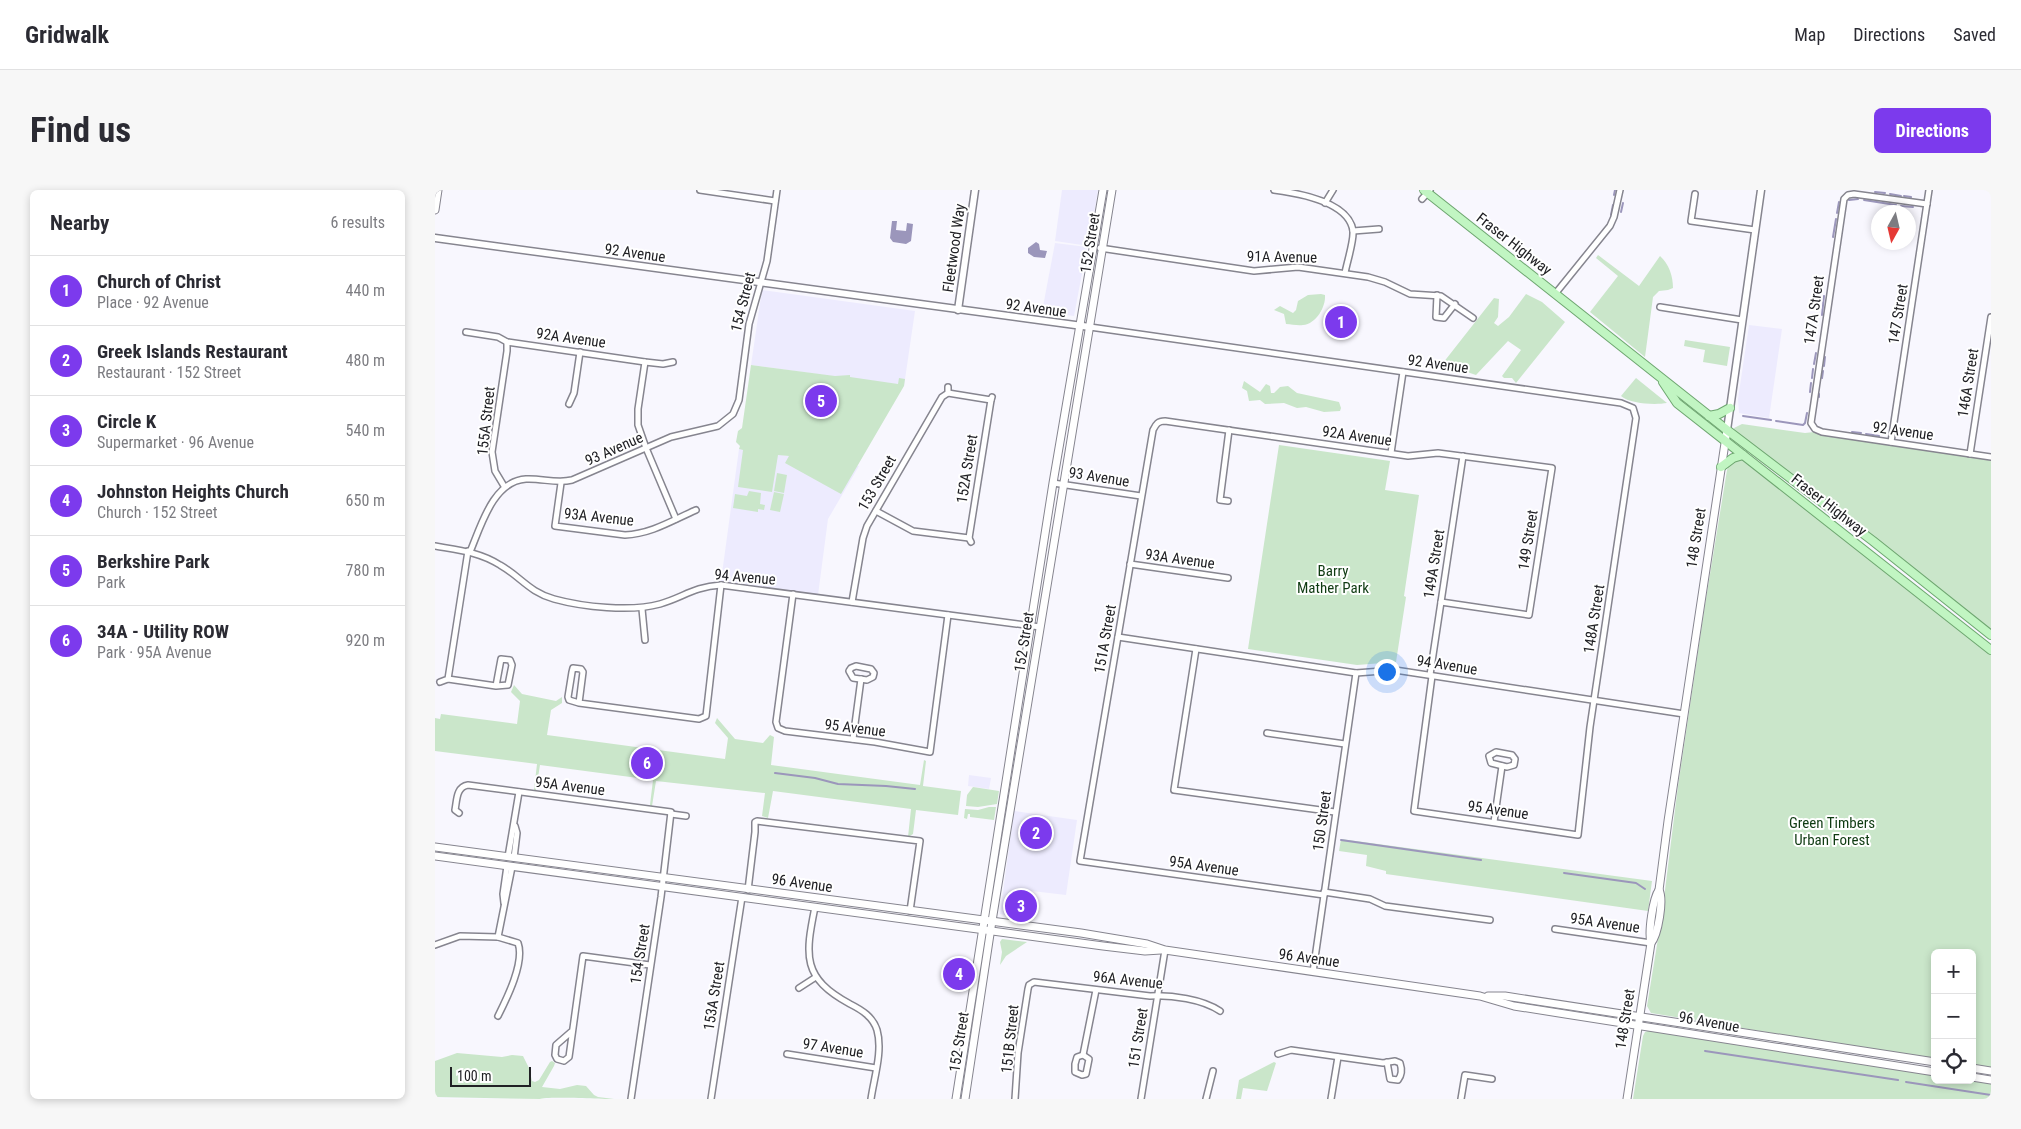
<!DOCTYPE html>
<meta charset="utf-8">
<style>
body{margin:0;font-family:"Roboto Condensed",sans-serif;background:#f7f7f7;color:#2b2b33}
.controls{position:absolute;right:15px;bottom:15px;display:grid;overflow:hidden;border-radius:8px;box-shadow:0 2px 8px #0003}
.controls button{width:45px;height:45px;display:grid;place-items:center;padding:0;border:0;border-bottom:1px solid #e1e1e2;background:#fff;color:#2b2b33;font:25px sans-serif}
.compass{position:absolute;left:1436px;top:15px;width:45px;height:45px;border-radius:50%;background:#fff;box-shadow:0 2px 8px #0003;rotate:188deg}
.scale{position:absolute;left:15px;bottom:12px;width:81px;box-sizing:border-box;padding-left:5px;border:2px solid #212125;border-top:0;font-size:14px;line-height:18px;white-space:nowrap;color:#212125;-webkit-text-stroke:4px #fff;paint-order:stroke}
.you{position:absolute;left:951px;top:481px;width:18px;height:18px;margin:-12px;border:4px solid #fff;border-radius:50%;background:#1a73e8;box-shadow:0 0 0 8px #1a73e833}
.badge{display:grid;place-items:center;width:32px;height:32px;border-radius:50%;background:#7c3aed;color:#fff;font-size:16px;font-weight:700}
.pin{position:absolute;translate:-50% -50%;border:2px solid #fff;box-shadow:0 1px 5px #0006}
.list{margin:0;padding:0;list-style:none}
h2{display:flex;justify-content:space-between;align-items:center;height:65px;margin:0;padding:0 20px;font-size:21px}
h2 small{font-size:16px;font-weight:400;color:#7c7c81}
.list li{display:grid;grid-template-columns:32px 1fr auto;gap:15px;align-items:center;box-sizing:border-box;height:70px;padding:0 20px;border-top:1px solid #e1e1e2}
.list b{display:block;font-size:19px;white-space:nowrap}
.list p{margin:0;font-size:16px;white-space:nowrap;color:#7c7c81}
.list em{font-size:16px;font-style:normal;color:#7c7c81}
.icon{flex:none;width:28px;height:28px;fill:none;stroke:currentColor;stroke-width:2;stroke-linecap:round;stroke-linejoin:round}
.map{position:relative;flex:none;width:1556px;height:909px;overflow:hidden;border-radius:8px}
header{display:flex;align-items:center;gap:30px;box-sizing:border-box;height:70px;padding:0 25px;background:#fff;border-bottom:1px solid #e1e1e2}
header strong{font-size:24px}
nav{display:flex;gap:28px;margin-inline-start:auto;font-size:18px}
.intro{display:flex;align-items:center;justify-content:space-between;box-sizing:border-box;height:120px;padding:0 30px}
h1{margin:0;font-size:35px}
.button{padding:12px 22px;border-radius:8px;background:#7c3aed;color:#fff;font-size:18px;font-weight:700}
main{display:flex;gap:30px;padding:0 30px}
aside{flex:1;background:#fff;border-radius:8px;box-shadow:0 2px 8px #0003}
.map>svg:first-child{display:block}
.built{fill:#edebfe}
.green{fill:#cae6ca}
.water{fill:#9b96bb}
.lines{fill:none;stroke-linecap:round;stroke-linejoin:round}
.stream{stroke:#9b96bb;stroke-width:2}
.minor-casing{stroke:#86858f;stroke-width:8}
.tertiary-casing{stroke:#86858f;stroke-width:9}
.secondary-casing{stroke:#86858f;stroke-width:9}
.primary-casing{stroke:#6ea670;stroke-width:10}
.minor{stroke:#fff;stroke-width:5}
.tertiary{stroke:#fff;stroke-width:6}
.secondary{stroke:#fff;stroke-width:7}
.primary{stroke:#c1f5c2;stroke-width:8}
.labels{text-anchor:middle;stroke-width:4;stroke-linejoin:round;paint-order:stroke}
.street-label{font-size:15px;fill:#212125;stroke:#fff}
.park-label{font-size:15px;fill:#0f3b12;stroke:#fff}
</style>
<header>
<strong>Gridwalk</strong>
<nav><a>Map</a><a>Directions</a><a>Saved</a></nav>
</header>
<div class="intro"><h1>Find us</h1><a class="button">Directions</a></div>
<main>
<aside>
<h2>Nearby<small>6 results</small></h2>
<ul class="list">
<li><span class="badge">1</span><div><b>Church of Christ</b><p>Place · 92 Avenue</p></div><em>440 m</em></li>
<li><span class="badge">2</span><div><b>Greek Islands Restaurant</b><p>Restaurant · 152 Street</p></div><em>480 m</em></li>
<li><span class="badge">3</span><div><b>Circle K</b><p>Supermarket · 96 Avenue</p></div><em>540 m</em></li>
<li><span class="badge">4</span><div><b>Johnston Heights Church</b><p>Church · 152 Street</p></div><em>650 m</em></li>
<li><span class="badge">5</span><div><b>Berkshire Park</b><p>Park</p></div><em>780 m</em></li>
<li><span class="badge">6</span><div><b>34A - Utility ROW</b><p>Park · 95A Avenue</p></div><em>920 m</em></li>
</ul>
</aside>
<div class="map">
<svg width="1556" height="909" viewBox="0 0 1556 909">
<rect width="100%" height="100%" fill="#f8f7fe"/>
<g class="built">
<path d="M627,0H663L654,56L620,51Z"/>
<path d="M620,53L652,57L639,126L607,122Z"/>
<path d="M327,100L480,121L469,196L316,175Z"/>
<path d="M1314,135L1347,139L1334,228L1304,223L1303,209Z"/>
<path d="M304,259L424,276L393,329L383,405L286,391Z"/>
<path d="M534,585L556,588L554,599L533,596Z"/>
<path d="M579,621L642,630L631,705L597,701L593,730L565,724Z"/>
</g>
<g class="green">
<path d="M1163,65L1204,96L1225,66C1234,74 1238,86 1238,98L1233,100L1224,101L1218,107L1210,167L1155,122L1183,86L1161,68Z"/>
<path d="M886,104L890,105C891,117 881,134 868,135C862,136 857,134 851,134L849,124L839,120L845,116L858,123L861,120L863,111L873,105Z"/>
<path d="M1091,104L1107,112L1130,132L1081,193L1077,188H1069L1067,186L1086,160L1073,151L1041,185L1032,182L1028,184L1008,173L1059,108L1064,109L1063,127L1059,133L1063,136L1074,127Z"/>
<path d="M1250,150L1295,157L1292,176L1268,172L1270,160L1249,156Z"/>
<path d="M316,175L400,186L415,185V187L463,194L464,188L470,189L469,196L406,304L350,273L354,266L343,265L337,302L303,297L308,260L304,259L305,256L301,252L303,241L307,238Z"/>
<path d="M1201,188L1232,213C1220,215 1195,214 1186,206Z"/>
<path d="M809,191L825,202L831,194L835,196L836,203H839L845,197L853,196L862,203L904,212L906,218L905,221L889,222L871,217L862,218L849,213L830,214L825,210L814,211L812,201L807,198Z"/>
<path d="M1307,234L1370,243L1379,242L1397,247L1556,269V443L1300,242L1299,238Z"/>
<path d="M844,255L955,271L950,300L984,305L969,406L971,407L961,472L922,475L813,459Z"/>
<path d="M1301,270H1309L1322,282L1351,302L1556,461V878L1537,875V763H1500V870L1216,823L1212,816L1227,724L1243,596L1269,421L1292,280L1294,275Z"/>
<path d="M342,283L352,285L349,303L339,301Z"/>
<path d="M314,301L326,303L325,314L330,315L329,320L323,319V322L298,318L300,304L312,306Z"/>
<path d="M339,302L349,304L345,322L335,320Z"/>
<path d="M79,495L87,504L121,511L127,507V513L116,520L112,545L290,569L293,548L280,533L282,528L300,549L328,553L335,545L339,547L336,575L485,595L489,570L491,571L488,596L526,601L523,625L481,620L478,644L473,647L476,619L338,601L333,628L327,626L330,603L221,591L217,616L215,615L218,590L105,575L101,600H99L102,574L0,561V528L5,529L6,524L82,534L85,511L76,502Z"/>
<path d="M538,597L564,601L562,614L543,617L531,616L532,605Z"/>
<path d="M554,617H561L559,630L535,627V624H533L532,629L529,628L530,619L543,620Z"/>
<path d="M906,649L1217,691L1213,721L951,684V681L931,676L932,665L904,661Z"/>
<path d="M567,749L592,752L571,766L565,775L567,762L565,752Z"/>
<path d="M1216,840L1500,884V890H1537L1556,893V909H1198L1208,846L1210,842Z"/>
<path d="M22,863L67,867L77,865L88,866L94,878L97,891L100,892L104,890L115,872L117,871L120,873L119,876L107,897L125,899L142,895L151,896L159,905L163,907L179,909C168,909 109,906 105,909L0,907V871Z"/>
<path d="M839,872L841,873L832,901L808,898L806,909H801L804,890Z"/>
</g>
<g class="water">
<path d="M457,31H462L461,40L471,41L472,33L478,34L476,51L471,54L458,52L455,48Z"/>
<path d="M601,52L604,54L605,60L612,61L610,68L599,67L593,63V58Z"/>
</g>
<g class="lines">
<g class="stream">
<path d="M1440,2L1450,3"/>
<path d="M1455,4L1466,6"/>
<path d="M1179,5L1180,0"/>
<path d="M1469,6L1476,7"/>
<path d="M1414,10L1423,9"/>
<path d="M1429,10L1461,15"/>
<path d="M1466,16L1478,17"/>
<path d="M1186,22L1188,13"/>
<path d="M1402,23L1404,12"/>
<path d="M1176,25L1178,15"/>
<path d="M1398,47L1401,29"/>
<path d="M1387,125L1389,106"/>
<path d="M1379,174L1381,163"/>
<path d="M1389,176L1390,167"/>
<path d="M1377,188L1378,179"/>
<path d="M1387,188L1388,181"/>
<path d="M1375,202L1376,193"/>
<path d="M1384,207V204"/>
<path d="M1308,226L1336,230"/>
<path d="M1341,231L1368,235L1370,233L1372,223"/>
<path d="M1417,242L1426,243"/>
<path d="M1431,244L1444,246"/>
<path d="M340,583L380,588L403,594L451,596L480,599"/>
<path d="M906,650L1046,670"/>
<path d="M1129,683L1201,693L1210,699"/>
<path d="M1270,861L1463,890"/>
<path d="M1471,892L1556,905"/>
</g>
<g class="minor-casing">
<g id="minor">
<path d="M265,0L340,11"/>
<path d="M839,0C862,3 914,11 918,41C919,51 912,72 910,83"/>
<path d="M1260,4L1256,31L1320,40"/>
<path d="M987,9L995,0"/>
<path d="M890,13L898,0"/>
<path d="M1492,14L1419,4L1413,5L1409,9L1376,233L1380,239L1387,242L1556,267"/>
<path d="M918,41L944,39"/>
<path d="M665,58L819,81L863,77L933,87L950,92L975,104L1006,106L1038,128"/>
<path d="M1120,104L1175,36L1179,27L1185,0"/>
<path d="M1002,105L1001,127L1009,128L1020,114"/>
<path d="M1225,117L1307,130"/>
<path d="M655,137L1186,213L1198,218L1201,228L1155,537L1143,645L979,621L997,486"/>
<path d="M31,142L63,147L72,152L210,172L228,174L238,172"/>
<path d="M210,172L203,219V235L211,258L241,329"/>
<path d="M513,203L556,210L557,207"/>
<path d="M134,214L139,203L145,162"/>
<path d="M1456,252L1494,0"/>
<path d="M956,263L968,182"/>
<path d="M1535,264L1556,127"/>
<path d="M126,293L120,336L190,345C216,344 238,330 261,320"/>
<path d="M618,293L706,306"/>
<path d="M69,296L60,281L57,262L72,161V152"/>
<path d="M793,311L785,310L794,240"/>
<path d="M441,321L478,341L534,348"/>
<path d="M536,352L534,348L556,210"/>
<path d="M0,356C23,360 45,362 65,375C86,387 94,402 119,409C148,417 196,422 225,414C249,407 258,397 286,395L605,437"/>
<path d="M35,362C46,336 58,291 91,289C107,288 121,294 137,290L236,247L283,236L298,224L304,210L314,134L332,71L342,0"/>
<path d="M695,374L793,388"/>
<path d="M358,404L341,532L343,538L350,541L440,552L495,562L513,425"/>
<path d="M417,412L428,348L432,336L507,207L513,203V197"/>
<path d="M207,419L210,450"/>
<path d="M683,447L921,483L960,480L1249,524"/>
<path d="M761,459L739,600L900,622"/>
<path d="M421,476L436,479L439,483L438,487L432,490L418,488L414,481L416,478Z"/>
<path d="M995,485L1028,266"/>
<path d="M13,489L61,496L66,469L75,470L77,475L73,495L61,496"/>
<path d="M5,492L13,489L33,361"/>
<path d="M144,513L134,510L133,507L137,482L138,478L146,479L148,482L144,513L264,529L271,526L286,395"/>
<path d="M832,543L910,554"/>
<path d="M418,549L426,489"/>
<path d="M1061,562L1077,565L1080,569L1079,575L1072,577L1056,573L1054,566Z"/>
<path d="M24,623L20,620C22,610 21,597 33,595L236,622L226,707L196,909"/>
<path d="M236,624L251,626"/>
<path d="M1059,632L1067,576"/>
<path d="M73,667L84,602"/>
<path d="M79,668L82,643L80,636"/>
<path d="M313,700L320,642V632L322,631L485,651L475,721"/>
<path d="M889,702L935,709L950,716L1055,730"/>
<path d="M889,705L645,671L718,240C721,234 723,231 730,231L973,266L1003,263L1117,278L1094,425L1006,412"/>
<path d="M69,713L68,704L72,676"/>
<path d="M380,717C370,766 367,788 415,814C427,820 438,827 442,840C448,861 439,888 436,909"/>
<path d="M1120,739L1216,753"/>
<path d="M0,755L25,746L63,747"/>
<path d="M878,782L921,483"/>
<path d="M364,798L381,787"/>
<path d="M63,826C72,808 90,772 83,753L63,747L77,677"/>
<path d="M136,842L121,855L120,865L122,869L129,871L134,867L148,766L215,775"/>
<path d="M352,864L441,878"/>
<path d="M843,864L856,860L948,873L960,871L965,873C967,879 967,885 963,890L955,889L952,872"/>
<path d="M648,865L661,800"/>
<path d="M648,865L654,869L651,884L647,885L640,882V874L642,867Z"/>
<path d="M276,909L307,707"/>
<path d="M580,909L583,863L593,799L594,795L599,792L715,806C737,805 767,809 785,821"/>
<path d="M706,909L730,760"/>
<path d="M771,909L778,881"/>
<path d="M896,909L903,867"/>
<path d="M1026,909L1030,885L1057,889"/>
</g>
</g>
<g class="tertiary-casing">
<g id="tertiary">
<path d="M0,48L655,137"/>
<path d="M523,120L540,0"/>
<path d="M1292,240L1326,0"/>
</g>
</g>
<g class="secondary-casing">
<g id="secondary">
<path d="M0,20L3,0"/>
<path d="M0,657L646,743L712,754L730,760L1045,806L1079,816L1500,882"/>
<path d="M0,666L668,756L710,761L726,760"/>
<path d="M1216,753C1223,745 1229,710 1224,700L1233,631L1292,240"/>
<path d="M1053,806H1070L1500,872"/>
<path d="M1537,878L1556,881"/>
<path d="M1537,887L1556,890"/>
<path d="M521,909L618,293L668,0"/>
<path d="M530,909L557,731L677,0"/>
<path d="M1192,909L1216,753C1213,742 1218,708 1224,700"/>
</g>
</g>
<g class="primary-casing">
<g id="primary">
<path d="M989,0L1292,240L1438,351L1556,445"/>
<path d="M1228,192L1242,213L1556,460"/>
<path d="M1274,226L1284,224L1295,218"/>
<path d="M1286,277L1298,268L1308,265"/>
</g>
</g>
<use href="#minor" class="minor"/>
<use href="#tertiary" class="tertiary"/>
<use href="#secondary" class="secondary"/>
<use href="#primary" class="primary"/>
</g>
<g class="labels">
<g class="street-label">
<text transform="translate(655 53) rotate(-81)" y="5">152 Street</text>
<text transform="translate(1079 54) rotate(38)" y="5">Fraser Highway</text>
<text transform="translate(519 58) rotate(-82)" y="5">Fleetwood Way</text>
<text transform="translate(200 63) rotate(8)" y="5">92 Avenue</text>
<text transform="translate(847 67) rotate(1)" y="5">91A Avenue</text>
<text transform="translate(308 112) rotate(-76)" y="5">154 Street</text>
<text transform="translate(601 118) rotate(8)" y="5">92 Avenue</text>
<text transform="translate(1379 120) rotate(-82)" y="5">147A Street</text>
<text transform="translate(1463 124) rotate(-81)" y="5">147 Street</text>
<text transform="translate(136 148) rotate(8)" y="5">92A Avenue</text>
<text transform="translate(1003 174) rotate(8)" y="5">92 Avenue</text>
<text transform="translate(1533 193) rotate(-81)" y="5">146A Street</text>
<text transform="translate(51 231) rotate(-84)" y="5">155A Street</text>
<text transform="translate(1468 241) rotate(8)" y="5">92 Avenue</text>
<text transform="translate(922 246) rotate(8)" y="5">92A Avenue</text>
<text transform="translate(179 259) rotate(-24)" y="5">93 Avenue</text>
<text transform="translate(532 279) rotate(-81)" y="5">152A Street</text>
<text transform="translate(664 287) rotate(9)" y="5">93 Avenue</text>
<text transform="translate(442 293) rotate(-60)" y="5">153 Street</text>
<text transform="translate(1394 315) rotate(38)" y="5">Fraser Highway</text>
<text transform="translate(164 327) rotate(6)" y="5">93A Avenue</text>
<text transform="translate(1261 348) rotate(-81)" y="5">148 Street</text>
<text transform="translate(1093 350) rotate(-81)" y="5">149 Street</text>
<text transform="translate(745 369) rotate(8)" y="5">93A Avenue</text>
<text transform="translate(999 374) rotate(-81)" y="5">149A Street</text>
<text transform="translate(310 387) rotate(5)" y="5">94 Avenue</text>
<text transform="translate(1159 429) rotate(-81)" y="5">148A Street</text>
<text transform="translate(670 449) rotate(-80)" y="5">151A Street</text>
<text transform="translate(589 452) rotate(-81)" y="5">152 Street</text>
<text transform="translate(1012 475) rotate(9)" y="5">94 Avenue</text>
<text transform="translate(420 538) rotate(7)" y="5">95 Avenue</text>
<text transform="translate(135 596) rotate(7)" y="5">95A Avenue</text>
<text transform="translate(1063 620) rotate(8)" y="5">95 Avenue</text>
<text transform="translate(887 631) rotate(-82)" y="5">150 Street</text>
<text transform="translate(769 676) rotate(8)" y="5">95A Avenue</text>
<text transform="translate(367 693) rotate(8)" y="5">96 Avenue</text>
<text transform="translate(1170 733) rotate(8)" y="5">95A Avenue</text>
<text transform="translate(205 764) rotate(-81)" y="5">154 Street</text>
<text transform="translate(874 768) rotate(8)" y="5">96 Avenue</text>
<text transform="translate(693 790) rotate(6)" y="5">96A Avenue</text>
<text transform="translate(279 806) rotate(-81)" y="5">153A Street</text>
<text transform="translate(1190 829) rotate(-81)" y="5">148 Street</text>
<text transform="translate(1274 832) rotate(10)" y="5">96 Avenue</text>
<text transform="translate(703 848) rotate(-81)" y="5">151 Street</text>
<text transform="translate(575 849) rotate(-84)" y="5">151B Street</text>
<text transform="translate(524 852) rotate(-81)" y="5">152 Street</text>
<text transform="translate(398 858) rotate(9)" y="5">97 Avenue</text>
</g>
<g class="park-label">
<text x="898" y="386">Barry<tspan x="898" dy="17">Mather Park</tspan></text>
<text x="1397" y="638">Green Timbers<tspan x="1397" dy="17">Urban Forest</tspan></text>
</g>
</g>
</svg>
<div class="controls">
<button>+</button>
<button>−</button>
<button><svg class="icon" aria-label="locate" viewBox="0 0 24 24"><circle cx="12" cy="12" r="6"/><path d="M12 2v4M12 18v4M2 12h4M18 12h4"/></svg></button>
</div>
<svg class="compass" viewBox="-18 -18 36 36"><path d="M0-13l5 13h-10z" fill="#e53935"/><path d="M0 13l5-13h-10z" fill="#7c7c81"/></svg>
<div class="scale">100 m</div>
<div class="you"></div>
<div class="pin badge" style="left:906px;top:132px">1</div>
<div class="pin badge" style="left:601px;top:643px">2</div>
<div class="pin badge" style="left:586px;top:716px">3</div>
<div class="pin badge" style="left:524px;top:784px">4</div>
<div class="pin badge" style="left:386px;top:211px">5</div>
<div class="pin badge" style="left:212px;top:573px">6</div>
</div>
</main>
